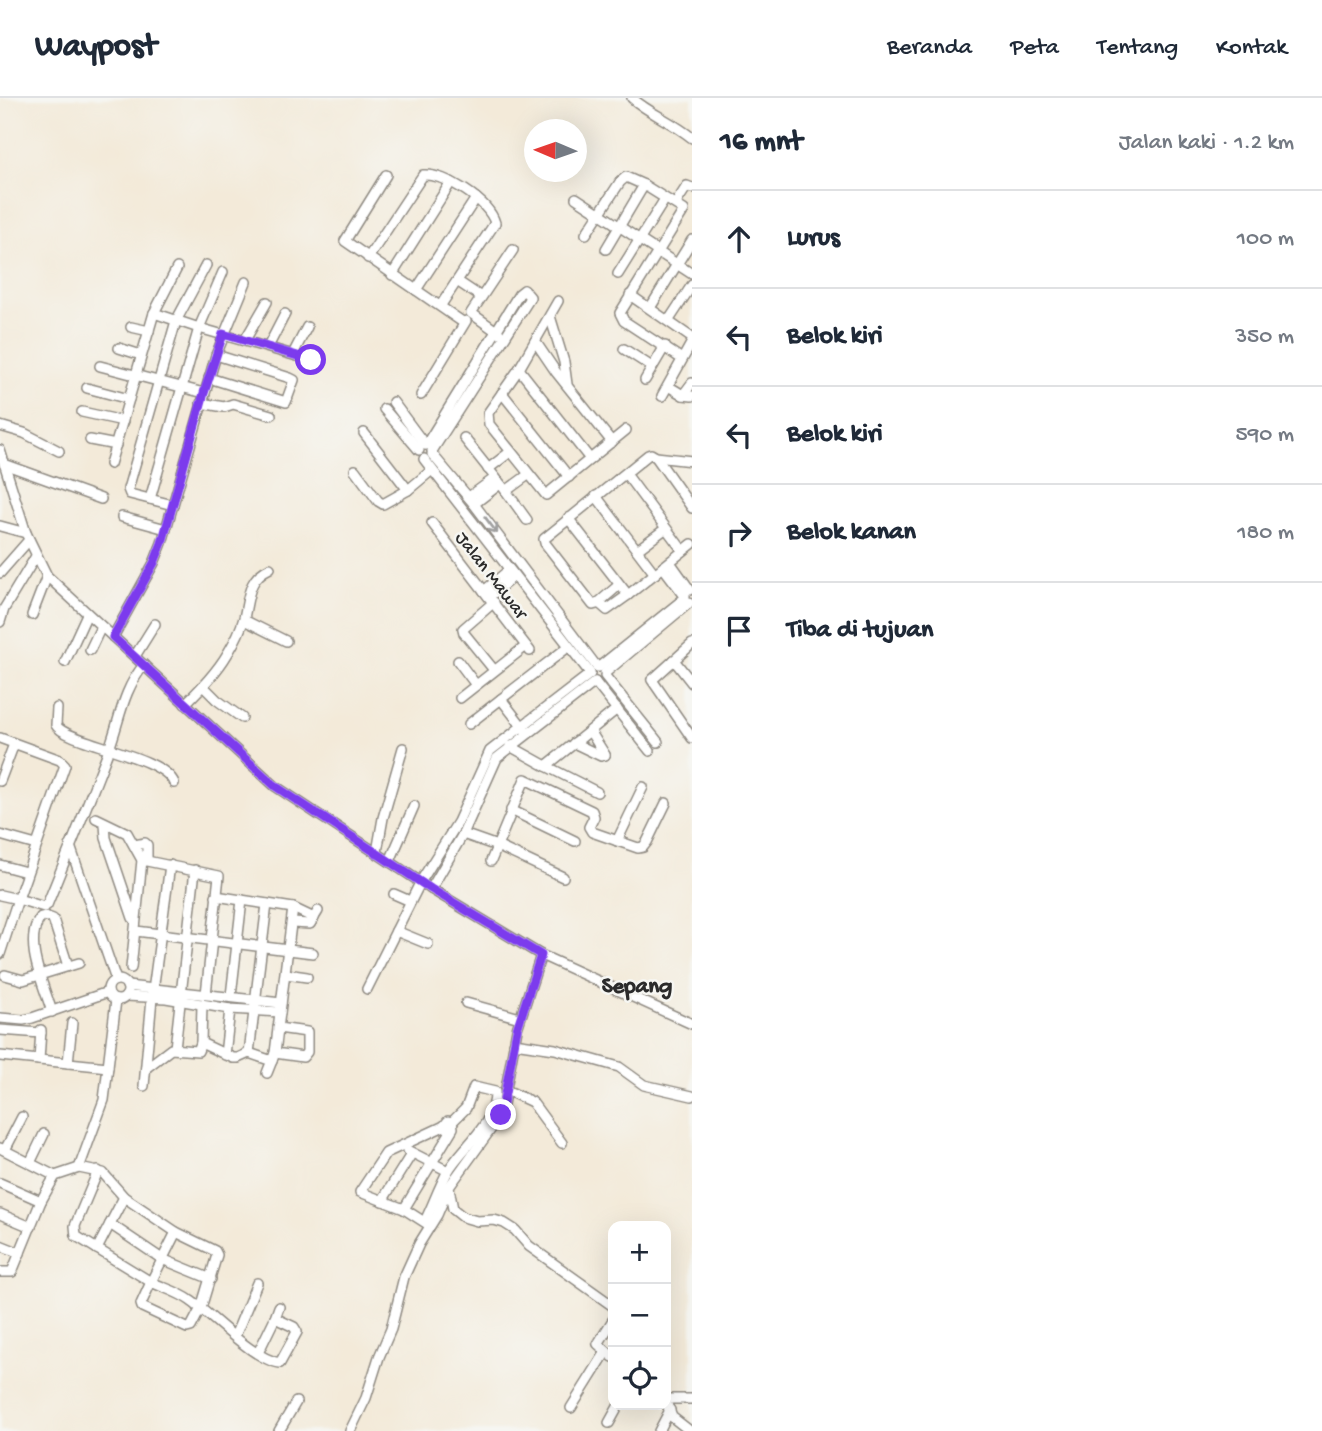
<!DOCTYPE html>
<html lang="id">
<meta charset="utf-8">
<style>
body{margin:0;font-family:"Gochi Hand",sans-serif;background:#f2f2f3;color:#1f2937}
.controls{position:absolute;right:21px;bottom:21px;display:grid;overflow:hidden;border-radius:14px;box-shadow:0 7px 28px #0002}
.controls button{width:63px;height:63px;display:grid;place-items:center;padding:0;border:0;border-bottom:2px solid #e0e1e3;background:#fff;color:#1f2937;font:35px sans-serif}
.compass{position:absolute;left:524px;top:21px;width:63px;height:63px;border-radius:50%;background:#fff;box-shadow:0 7px 28px #0002;rotate:272deg}
.stop{position:absolute;width:21px;height:21px;margin:-16px;border:5px solid #7c3aed;border-radius:50%;background:#fff}
.stop.end{background:#7c3aed;border-color:#fff;box-shadow:0 2px 7px #0008}
.list{margin:0;padding:0;list-style:none}
h2{display:flex;justify-content:space-between;align-items:center;height:91px;margin:0;padding:0 28px;font-size:30px}
h2 small{font-size:23px;font-weight:400;color:#747a83}
.list li{display:grid;grid-template-columns:46px 1fr auto;gap:21px;align-items:center;box-sizing:border-box;height:98px;padding:0 28px;border-top:2px solid #e0e1e3}
.list b{display:block;font-size:26px;white-space:nowrap}
.list em{font-size:23px;font-style:normal;color:#747a83}
.icon{flex:none;width:38px;height:38px;fill:none;stroke:currentColor;stroke-width:2;stroke-linecap:round;stroke-linejoin:round}
.map{position:relative;flex:none;width:692px;height:1333px;overflow:hidden}
header{display:flex;align-items:center;gap:42px;box-sizing:border-box;height:98px;padding:0 35px;background:#fff;border-bottom:2px solid #e0e1e3}
header strong{font-size:33px}
nav{display:flex;gap:38px;margin-inline-start:auto;font-size:24px}
main{display:flex}
aside{flex:1;background:#fff}
.map>svg:first-child{display:block}
.lines{fill:none;stroke-linecap:round;stroke-linejoin:round}
.minor-casing{stroke:#8f8a82;stroke-width:12}
.minor{stroke:#fff;stroke-width:9}
.oneway{stroke:#a0a0a0}
.route{stroke:#7c3aed;stroke-width:9}
.labels{text-anchor:middle;stroke-width:5;stroke-linejoin:round;paint-order:stroke}
.street-label{font-size:19px;fill:#2b2b2b;stroke:#f6f6f2}
.quarter-label{font-size:23px;font-weight:bold;fill:#2b2b2b;stroke:#f6f6f2}
</style>
<header>
<strong>Waypost</strong>
<nav><a>Beranda</a><a>Peta</a><a>Tentang</a><a>Kontak</a></nav>
</header>
<main>
<div class="map">
<svg width="692" height="1333" viewBox="0 0 692 1333">
<rect width="100%" height="100%" fill="#f6f6f2"/>
<filter id="ink" filterUnits="userSpaceOnUse"><feTurbulence type="fractalNoise" baseFrequency=".0143" numOctaves="2"/><feDisplacementMap in="SourceGraphic" scale="14" xChannelSelector="R" yChannelSelector="G"/><feConvolveMatrix kernelMatrix="1 2 1 2 8 2 1 2 1" color-interpolation-filters="sRGB"/></filter>
<filter id="wash" filterUnits="userSpaceOnUse"><feTurbulence type="fractalNoise" baseFrequency=".00686" numOctaves="4" result="noise"/><feDisplacementMap in="SourceGraphic" scale="28" xChannelSelector="R" yChannelSelector="G"/><feGaussianBlur stdDeviation="1.57" result="paint"/><feColorMatrix in="noise" values="0 0 0 0 0 0 0 0 0 0 0 0 0 0 0 0 0 1.4 0 .05"/><feComposite in="paint" operator="in"/></filter>
<g filter="url(#wash)">
<rect width="100%" height="100%" fill="#f3ead9"/>
</g>
<g filter="url(#ink)">
<g class="lines">
<g class="minor-casing">
<g id="minor">
<path d="M632,0C650,16 673,24 692,40"/>
<path d="M386,77L345,143L464,225"/>
<path d="M576,100L692,176"/>
<path d="M676,105L687,88L692,90"/>
<path d="M586,136L620,84L626,79L644,87L684,112L620,215L624,223L682,261"/>
<path d="M606,151L644,87"/>
<path d="M368,160L423,77C445,75 489,103 495,125L441,207"/>
<path d="M618,176L665,101"/>
<path d="M392,177L451,84"/>
<path d="M457,183L481,199"/>
<path d="M416,192L476,100"/>
<path d="M630,197L692,240"/>
<path d="M558,203L519,271L488,315L489,326L546,397L626,332"/>
<path d="M650,210L692,142"/>
<path d="M154,215L199,230L311,262"/>
<path d="M550,218L564,264L567,286"/>
<path d="M669,222L692,187"/>
<path d="M131,229L149,233"/>
<path d="M499,235L471,215L513,152"/>
<path d="M245,242L267,204"/>
<path d="M535,243L556,274L612,344"/>
<path d="M268,249L285,216"/>
<path d="M119,250L141,257"/>
<path d="M624,251L652,269"/>
<path d="M293,256L307,229"/>
<path d="M100,268L204,295"/>
<path d="M519,271L590,361"/>
<path d="M209,280L286,304L294,282L290,280L216,257"/>
<path d="M645,282L665,248"/>
<path d="M668,288L683,297L692,298"/>
<path d="M87,290L129,301"/>
<path d="M502,295L569,379"/>
<path d="M421,297L466,223"/>
<path d="M683,297L692,285"/>
<path d="M662,298L692,244"/>
<path d="M393,304L425,347"/>
<path d="M201,305L224,309L233,306L271,317"/>
<path d="M384,311L419,352"/>
<path d="M82,314L123,323"/>
<path d="M0,328L24,335L59,353"/>
<path d="M364,335L408,392"/>
<path d="M464,340L506,393"/>
<path d="M90,342L116,347"/>
<path d="M426,347L519,196L524,192L530,199L528,203L432,353"/>
<path d="M0,352L26,435L47,478L275,688L431,791L541,857L692,926"/>
<path d="M432,356L474,406L597,569"/>
<path d="M656,359L692,410"/>
<path d="M424,361L590,575"/>
<path d="M4,366L101,401"/>
<path d="M110,366L154,215L177,170"/>
<path d="M488,371L510,354"/>
<path d="M355,372L378,403L383,406L408,392L432,372"/>
<path d="M626,376L683,453"/>
<path d="M596,398L655,476"/>
<path d="M469,399L495,380"/>
<path d="M150,401L199,230L223,174"/>
<path d="M474,406L500,386"/>
<path d="M173,407L130,396L128,391L176,223L206,167"/>
<path d="M122,419L166,431"/>
<path d="M568,420L628,497L692,446"/>
<path d="M527,422L506,393L528,377"/>
<path d="M432,425L530,553"/>
<path d="M0,428L26,435"/>
<path d="M637,452L665,431"/>
<path d="M670,464L690,492"/>
<path d="M663,469L685,498"/>
<path d="M0,475L29,442"/>
<path d="M619,487L597,506L593,507L545,445L544,441L648,357L651,356L656,359L692,363"/>
<path d="M484,493L509,472"/>
<path d="M489,499L514,478"/>
<path d="M494,504L463,531L464,535L494,572"/>
<path d="M599,505L607,512L628,497"/>
<path d="M32,517L47,478"/>
<path d="M244,522L286,543"/>
<path d="M0,524L4,511L36,458"/>
<path d="M113,539L154,465L162,445L216,257L246,184"/>
<path d="M692,546L652,582L692,640"/>
<path d="M90,552L101,529"/>
<path d="M135,558L155,526"/>
<path d="M674,562L692,585"/>
<path d="M458,563L476,587"/>
<path d="M65,564L87,516"/>
<path d="M599,569L685,500"/>
<path d="M605,575L689,505"/>
<path d="M605,578L658,644"/>
<path d="M595,584L650,653"/>
<path d="M203,588L217,602L242,620"/>
<path d="M460,600L526,548"/>
<path d="M185,606C201,590 217,574 228,555C234,545 241,531 244,520C249,498 248,480 270,470"/>
<path d="M57,610L56,627C65,645 163,657 174,685"/>
<path d="M469,626L501,601"/>
<path d="M525,632L501,601L568,549"/>
<path d="M590,633L605,657"/>
<path d="M0,640L60,662L65,667L18,801L0,797"/>
<path d="M574,645L601,658L605,657"/>
<path d="M510,648L546,668L617,611"/>
<path d="M546,668L597,694"/>
<path d="M0,683L14,646"/>
<path d="M511,712L575,743"/>
<path d="M96,720L127,735L142,762L131,870"/>
<path d="M105,726L106,740L133,820"/>
<path d="M463,736L497,748L563,779"/>
<path d="M0,737L36,747"/>
<path d="M617,743L643,689"/>
<path d="M135,747L145,745L147,747V762"/>
<path d="M70,748L116,882"/>
<path d="M377,754L383,720L403,650"/>
<path d="M142,762L219,778L206,896"/>
<path d="M390,763L414,708"/>
<path d="M491,763L525,681L592,713L594,719L589,729L592,734L638,750L643,749L647,744L666,705"/>
<path d="M0,767L26,774"/>
<path d="M431,791L463,736L497,660L595,584"/>
<path d="M394,796L410,803"/>
<path d="M216,798L293,810L314,820"/>
<path d="M292,825L310,826L318,813"/>
<path d="M136,833L313,855"/>
<path d="M396,833L428,846"/>
<path d="M0,856L18,801L44,809L47,807C68,755 89,703 109,651C120,621 123,592 144,567"/>
<path d="M286,876L307,879"/>
<path d="M5,877L23,882L79,865"/>
<circle cx="118" cy="892" r="10"/>
<path d="M127,888L281,905"/>
<path d="M367,891L421,783L458,724L490,653L590,576"/>
<path d="M126,898L166,900L230,911L280,914"/>
<path d="M231,898L242,802"/>
<path d="M466,905L520,920"/>
<path d="M52,914C44,887 22,843 41,819L45,818L53,821L68,868"/>
<path d="M0,920L23,922L32,920L108,894"/>
<path d="M0,932L41,935"/>
<path d="M201,945L233,960H238L249,955L272,963"/>
<path d="M514,945L555,951L619,969L644,987L692,998"/>
<path d="M175,950L195,772"/>
<path d="M249,955L267,806"/>
<path d="M275,955L303,959L307,954V934L278,930"/>
<path d="M225,957L230,911"/>
<path d="M0,958L39,962L41,932"/>
<path d="M39,962L108,969"/>
<path d="M68,965L72,925"/>
<path d="M146,970L171,951L198,953L201,945L202,906"/>
<path d="M267,975L275,955L293,810"/>
<path d="M144,988L152,900L170,767"/>
<path d="M506,992L532,1004L562,1045"/>
<path d="M0,1050L55,1078"/>
<path d="M5,1052L22,1019"/>
<path d="M407,1052L448,1073"/>
<path d="M30,1065L44,1036"/>
<path d="M79,1070L104,1002L116,902"/>
<path d="M98,1073L75,1128L76,1138L151,1184L176,1134"/>
<path d="M0,1085L41,1103"/>
<path d="M449,1090L453,1111L463,1119L477,1123L494,1122L504,1125L515,1132L529,1148L613,1208"/>
<path d="M382,1103L412,1055"/>
<path d="M404,1111L453,1030L452,1024L448,1023L444,1028L450,1032"/>
<path d="M0,1116L31,1129"/>
<path d="M425,1123C433,1107 439,1089 448,1073C463,1048 496,1026 495,994L474,989L466,1010L452,1024"/>
<path d="M110,1126L162,1161L211,1181"/>
<path d="M429,1127L404,1111L360,1094L386,1055L444,1028"/>
<path d="M0,1147L20,1155"/>
<path d="M97,1151L124,1099"/>
<path d="M0,1174H12L41,1103L55,1078L79,1070L103,1075L124,1099L176,1134L215,1153L217,1157L201,1210L191,1229L187,1230L142,1209L141,1206L151,1184C164,1190 179,1194 191,1203C214,1219 254,1262 280,1265L297,1234L294,1229L275,1220L279,1209"/>
<path d="M613,1222L598,1246L613,1259"/>
<path d="M235,1238L257,1185"/>
<path d="M258,1255L275,1220"/>
<path d="M666,1301H692"/>
<path d="M666,1304L672,1319L690,1333"/>
<path d="M571,1310L606,1254"/>
<path d="M609,1325L619,1307"/>
<path d="M279,1333L296,1304"/>
<path d="M350,1333L366,1300L379,1259L391,1231L404,1179L419,1146L437,1117L449,1089L501,1017L517,931L541,857"/>
<path d="M659,1333L670,1312"/>
</g>
</g>
<use href="#minor" class="minor"/>
</g>
<defs><path id="oneway-shaft" d="M-6 0H5M1.5-3L5.5 0L1.5 3" fill="none" stroke-width="1.6" stroke-linecap="round" stroke-linejoin="round" transform="scale(1.75)"/></defs>
<use class="oneway" href="#oneway-shaft" transform="translate(491 427) rotate(53)"/>
</g>
<g class="lines" filter="url(#ink)">
<path class="route" d="M311,262L223,236L204,295L162,445L154,465L113,539L275,688L431,791L541,857L517,931L501,1017"/>
</g>
<g class="labels">
<g class="street-label">
<text transform="translate(493 476) rotate(52)" y="7">Jalan Mawar</text>
</g>
<g class="quarter-label">
<text x="637" y="894">Sepang</text>
</g>
</g>
</svg>
<div class="controls">
<button>+</button>
<button>−</button>
<button><svg class="icon" aria-label="locate" viewBox="0 0 24 24"><circle cx="12" cy="12" r="6"/><path d="M12 2v4M12 18v4M2 12h4M18 12h4"/></svg></button>
</div>
<svg class="compass" viewBox="-18 -18 36 36"><path d="M0-13l5 13h-10z" fill="#e53935"/><path d="M0 13l5-13h-10z" fill="#747a83"/></svg>
<div class="stop" style="left:311px;top:262px"></div>
<div class="stop end" style="left:501px;top:1017px"></div>
</div>
<aside>
<h2>16 mnt<small>Jalan kaki · 1.2 km</small></h2>
<ul class="list">
<li><svg class="icon" aria-label="ahead" viewBox="0 0 24 24"><path d="M12 20V5M6 11l6-6 6 6"/></svg><div><b>Lurus</b></div><em>100 m</em></li>
<li><svg class="icon" aria-label="left" viewBox="0 0 24 24"><path d="M17 20v-9H6M10 6l-5 5 5 5"/></svg><div><b>Belok kiri</b></div><em>350 m</em></li>
<li><svg class="icon" aria-label="left" viewBox="0 0 24 24"><path d="M17 20v-9H6M10 6l-5 5 5 5"/></svg><div><b>Belok kiri</b></div><em>590 m</em></li>
<li><svg class="icon" aria-label="right" viewBox="0 0 24 24"><path d="M7 20v-9h11M14 6l5 5-5 5"/></svg><div><b>Belok kanan</b></div><em>180 m</em></li>
<li><svg class="icon" aria-label="arrive" viewBox="0 0 24 24"><path d="M6 21V4h12l-3 4 3 4H6"/></svg><div><b>Tiba di tujuan</b></div></li>
</ul>
</aside>
</main>
